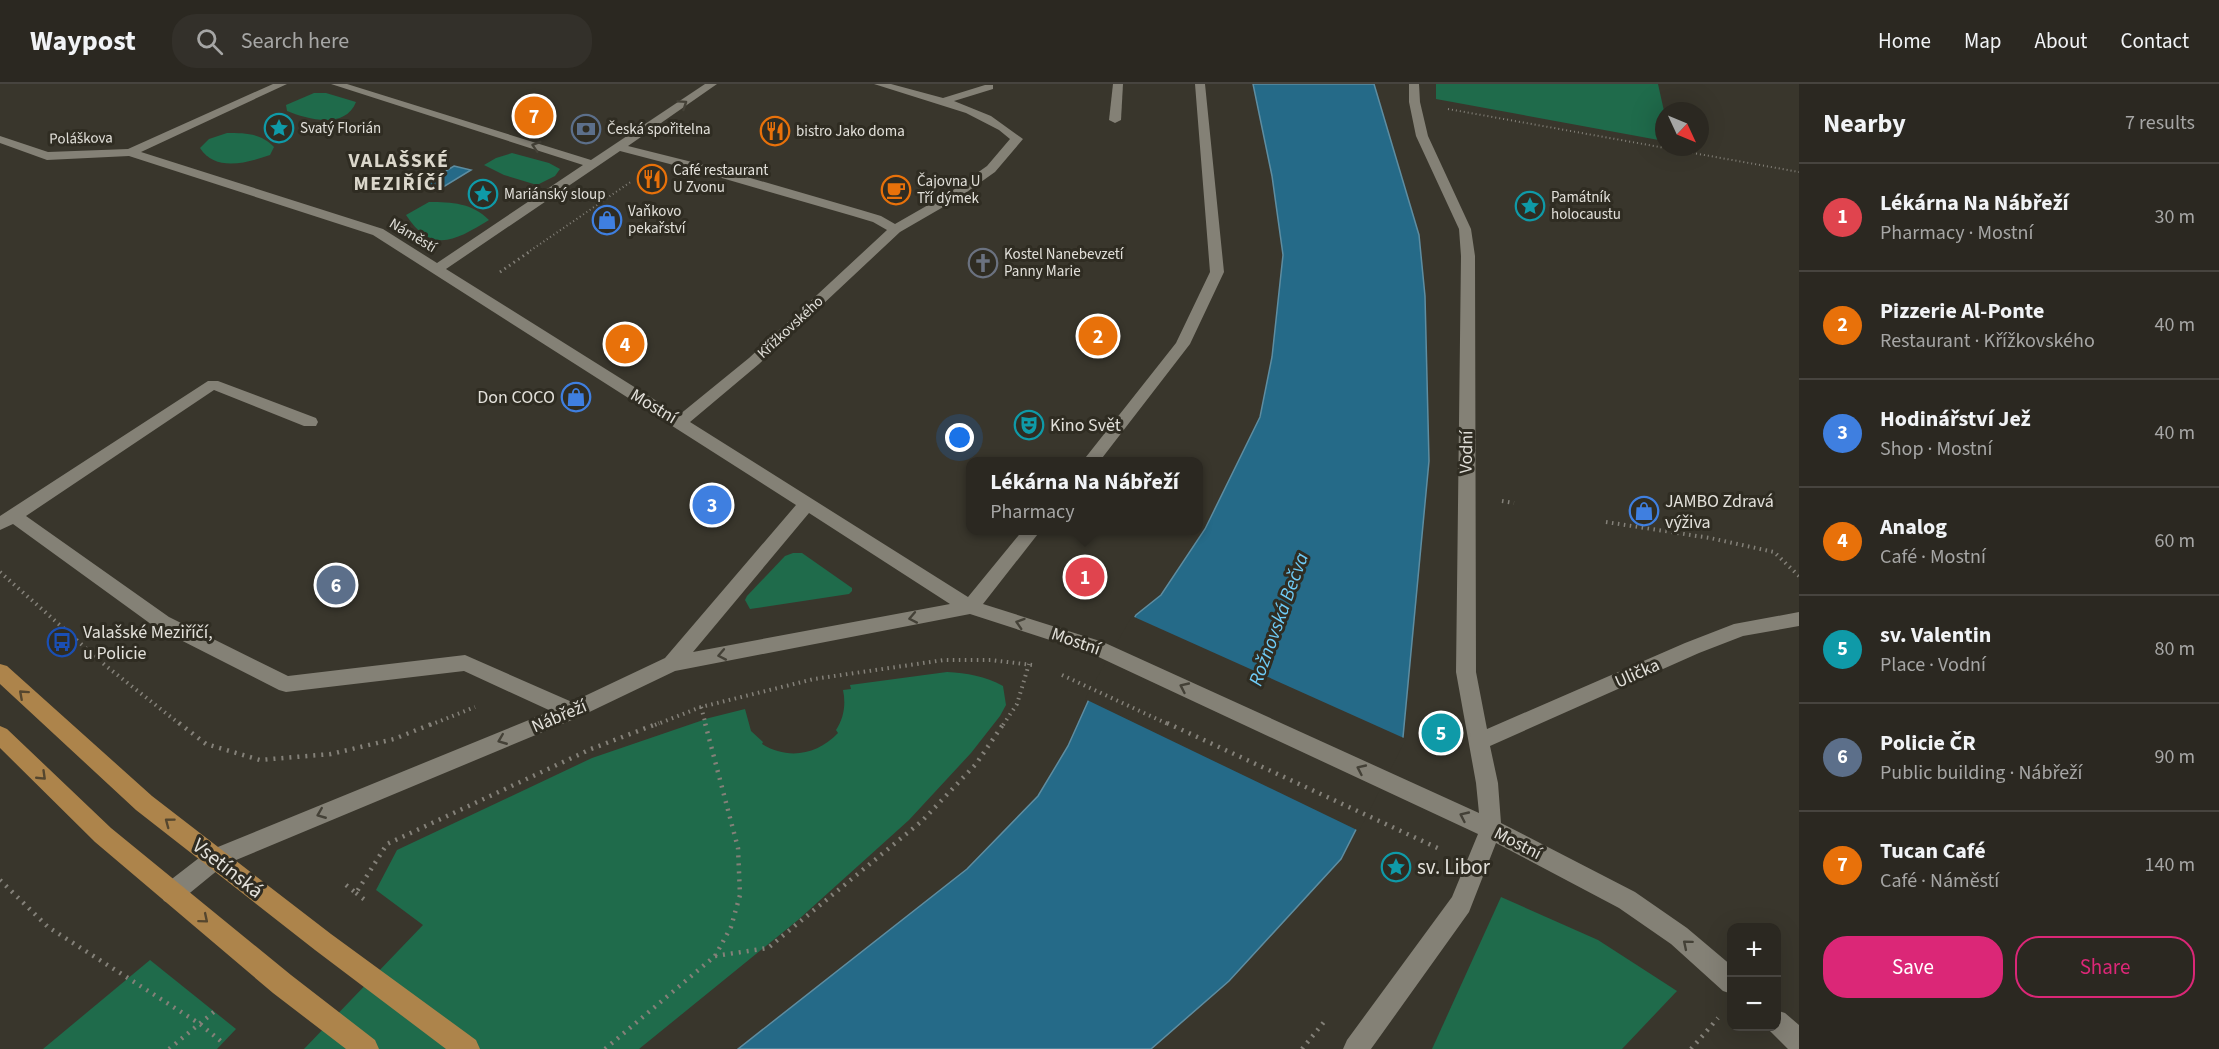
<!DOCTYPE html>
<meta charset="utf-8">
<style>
body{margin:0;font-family:"Source Sans 3",sans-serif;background:#33302a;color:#f1f3f6}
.controls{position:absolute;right:18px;bottom:18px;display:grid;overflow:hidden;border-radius:12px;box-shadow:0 6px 24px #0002}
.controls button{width:54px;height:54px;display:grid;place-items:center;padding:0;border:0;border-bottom:2px solid #47443f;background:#2b2821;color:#f1f3f6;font:30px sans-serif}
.compass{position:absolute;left:1655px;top:18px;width:54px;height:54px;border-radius:50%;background:#2b2821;box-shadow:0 6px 24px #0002;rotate:134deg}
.you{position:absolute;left:960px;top:354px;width:21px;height:21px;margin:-15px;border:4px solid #fff;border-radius:50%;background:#1a73e8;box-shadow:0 0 0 9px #1a73e833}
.badge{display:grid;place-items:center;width:39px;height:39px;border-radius:50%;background:#db2777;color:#fff;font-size:20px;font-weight:700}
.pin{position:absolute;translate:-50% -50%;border:3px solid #fff;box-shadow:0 2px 6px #0006}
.popup{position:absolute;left:966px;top:373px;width:237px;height:78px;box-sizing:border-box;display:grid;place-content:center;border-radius:12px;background:#2b2821;filter:drop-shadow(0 2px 4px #0005);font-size:20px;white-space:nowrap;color:#a6a6a5}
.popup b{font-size:22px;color:#f1f3f6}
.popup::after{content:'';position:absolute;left:50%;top:100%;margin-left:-12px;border:12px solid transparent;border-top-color:#2b2821}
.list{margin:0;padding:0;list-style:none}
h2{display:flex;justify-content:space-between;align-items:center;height:78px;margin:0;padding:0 24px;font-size:26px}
h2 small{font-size:20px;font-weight:400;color:#a6a6a5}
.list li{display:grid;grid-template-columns:39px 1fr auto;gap:18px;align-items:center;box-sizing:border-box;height:108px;padding:0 24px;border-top:2px solid #47443f}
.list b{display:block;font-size:22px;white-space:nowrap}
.list p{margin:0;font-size:20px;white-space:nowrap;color:#a6a6a5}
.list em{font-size:20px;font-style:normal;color:#a6a6a5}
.actions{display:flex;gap:12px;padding:18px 24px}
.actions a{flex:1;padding:14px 0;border:2px solid #db2777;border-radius:24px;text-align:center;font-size:21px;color:#db2777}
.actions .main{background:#db2777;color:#fff}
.icon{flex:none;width:33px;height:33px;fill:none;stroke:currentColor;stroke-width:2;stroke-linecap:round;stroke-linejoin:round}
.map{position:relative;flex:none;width:1799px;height:965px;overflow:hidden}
header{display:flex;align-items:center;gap:36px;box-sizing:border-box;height:84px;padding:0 30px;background:#2b2821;border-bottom:2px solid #47443f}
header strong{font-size:28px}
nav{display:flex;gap:33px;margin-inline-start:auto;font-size:21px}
.search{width:420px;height:54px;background:#33302a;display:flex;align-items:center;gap:15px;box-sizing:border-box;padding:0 21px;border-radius:24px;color:#a6a6a5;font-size:22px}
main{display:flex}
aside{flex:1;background:#2b2821}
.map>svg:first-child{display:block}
.green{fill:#1f6b4b}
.water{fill:#256a88;stroke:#5e8da1;stroke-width:1.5}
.pier{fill:#39362c}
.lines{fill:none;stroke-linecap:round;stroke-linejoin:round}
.path-far3{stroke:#848179;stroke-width:2;stroke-dasharray:1 3;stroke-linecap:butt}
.path-far2{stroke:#848179;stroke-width:3;stroke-dasharray:1.5 4;stroke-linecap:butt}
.path-far1{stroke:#848179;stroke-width:4;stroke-dasharray:1.5 4.5;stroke-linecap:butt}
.path{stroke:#848179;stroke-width:4.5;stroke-dasharray:2 6;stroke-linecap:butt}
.minor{fill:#848176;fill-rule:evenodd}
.major{fill:#ad844b;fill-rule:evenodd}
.oneway{stroke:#444137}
.oneway2{stroke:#55462e}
.labels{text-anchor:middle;stroke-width:6;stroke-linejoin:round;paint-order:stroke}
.far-poi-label{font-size:15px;fill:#e2e0da;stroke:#2f2c22;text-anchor:start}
.far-street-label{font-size:15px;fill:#e2e0da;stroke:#2f2c22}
.poi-label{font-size:18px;fill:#e2e0da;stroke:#2f2c22;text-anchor:start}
.street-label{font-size:18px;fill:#e2e0da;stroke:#2f2c22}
.far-district-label{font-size:20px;font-weight:bold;letter-spacing:1.5px;fill:#dbd7cb;stroke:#2f2c22}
.water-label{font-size:20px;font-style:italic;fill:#6fcbf6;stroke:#2f2c22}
.near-poi-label{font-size:21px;fill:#e2e0da;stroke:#2f2c22;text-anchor:start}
.near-street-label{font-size:21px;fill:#e2e0da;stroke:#2f2c22}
</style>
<header>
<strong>Waypost</strong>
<div class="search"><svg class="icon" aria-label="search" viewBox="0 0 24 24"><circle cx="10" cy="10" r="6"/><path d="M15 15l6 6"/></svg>Search here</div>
<nav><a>Home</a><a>Map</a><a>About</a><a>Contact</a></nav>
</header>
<main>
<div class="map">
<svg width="1799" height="965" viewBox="0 0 1799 965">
<rect width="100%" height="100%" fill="#39362c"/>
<g class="green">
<path d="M1436,0H1658L1664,27V57L1436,15Z"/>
<path d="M314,9H326L356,18C345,46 307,35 287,27L286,21Z"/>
<path d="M227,49C245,49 261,49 274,63L270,71C247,79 215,88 200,64L209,55Z"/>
<path d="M512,69L549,79L560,85L555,92L537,101L504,91L484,81L496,74Z"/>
<path d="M429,118C452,118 472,119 489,136C456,156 432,171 406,131Z"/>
<path d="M793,469H802L852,504V507L849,510L750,525L745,516L747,512L785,472Z"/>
<path d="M947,588C967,589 985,592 1003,602L1006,621L1000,632L971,669L909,736L798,836L639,965H304L423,841L376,806L397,766L592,674L709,634L745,625L751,647L763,658L762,660C788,676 817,671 838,649L836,646C844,634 846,620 843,606L851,605L850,601Z"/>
<path d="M1501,813L1598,856L1677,907L1622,965H1432Z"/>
<path d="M150,876L236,945L217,965H43Z"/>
</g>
<g class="water">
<path d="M1253,0H1374L1419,151L1425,212L1429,377L1403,653L1341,775L1229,897L1151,965H738L967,785L1038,712L1068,662L1090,613L1136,531L1161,511L1205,445L1260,333L1272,273L1283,171L1272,92Z"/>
<path d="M454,82L471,86L440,105L424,100Z"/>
</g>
<path class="pier" d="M1132,532L1406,655L1359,747L1085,615Z"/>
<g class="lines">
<g class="path-far3">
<path d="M1448,25L1799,88"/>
<path d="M527,169L632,97"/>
</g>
<path class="path-far2" d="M500,188L529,168"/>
<g class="path-far1">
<path d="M1502,417L1514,419"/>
<path d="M1606,438L1710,454L1774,468L1799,492"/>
<path d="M0,488L106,582L181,641"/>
<path d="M1062,591L1170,641"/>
<path d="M701,623L706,641"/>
<path d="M430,641L475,623"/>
<path d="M655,641L701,623L814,595L944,576H991L1032,581"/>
<path d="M1003,641L1017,620L1029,580"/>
</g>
<g class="path">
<path d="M179,639L206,660L260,676L331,670L394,655L434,639"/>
<path d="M1167,639L1442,766"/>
<path d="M0,796L48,843L200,940L223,959"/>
<path d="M346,801L356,809L387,760L591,665L659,639"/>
<path d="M356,809L365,816"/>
<path d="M715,872L768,864L922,737L976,680L1004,639"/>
<path d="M169,965L215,927"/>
<path d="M605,965L715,872L731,843L740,811L738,764L705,639"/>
<path d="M1302,965L1324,938"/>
<path d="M1691,965L1718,934"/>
</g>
<g class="minor">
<path d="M273,0H287L141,68L383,145L437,179L583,81L331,0H347L591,76L705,0H717L628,62L716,84L861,126L881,132L895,140L949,109L987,82L1010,55L999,46L966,29L874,0H891L943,14L985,1H993V5L954,17L991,32L1023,55L995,88L957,115L900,148L759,280L690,338L968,513L1023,446H1041L983,520L1103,558L1479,729L1476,699L1456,588L1461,172L1459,145L1416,52L1409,18V0H1419L1420,18L1428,52L1471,145L1475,172L1476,588L1487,645L1685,559L1734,540L1799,528V542L1743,552L1699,569L1490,662L1498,699L1501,739L1635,808L1687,844L1732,882V910L1723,907L1671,860L1619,824L1496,759L1469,828L1371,965H1343L1347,956L1452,813L1478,750L1090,569L970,530L675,587L579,633L224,781L180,817L172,820L164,817L160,809L164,801L208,767L551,627L464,587L286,608L279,606L155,543L13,440L0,446V432L208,297H218L316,334L318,338L316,342H304L214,306L26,432L169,533L288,592L465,571L572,618L665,574L796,421L373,151L129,72L47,76L0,59V52L48,68L128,65ZM620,67L708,90L853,132L873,138L887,146L749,274L679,331L446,185ZM809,429L950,520L693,568Z"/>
<path d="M1113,0H1123L1121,36L1115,39L1109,36Z"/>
<path d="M1195,0H1205L1224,188L1190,260L1099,378H1082L1176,259L1210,188Z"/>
<path d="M1776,926L1785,929L1799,941V965H1788L1765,942H1776Z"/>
</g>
<g class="major">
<path d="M0,580L7,582L152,712L331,850L476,956L480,965H446L315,866L136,726L0,600Z"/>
<path d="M0,642L7,645L111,744L291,891L375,956L379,965H346L273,909L95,758L0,664Z"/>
</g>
</g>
<defs><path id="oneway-chevron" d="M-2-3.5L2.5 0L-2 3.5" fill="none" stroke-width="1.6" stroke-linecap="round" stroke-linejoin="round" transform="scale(1.5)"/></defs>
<g class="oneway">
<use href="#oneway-chevron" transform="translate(683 20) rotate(-34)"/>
<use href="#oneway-chevron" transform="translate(536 62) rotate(-163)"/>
<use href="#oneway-chevron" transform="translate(913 534) rotate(169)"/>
<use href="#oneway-chevron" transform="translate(1020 539) rotate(-162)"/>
<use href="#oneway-chevron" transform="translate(722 571) rotate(169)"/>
<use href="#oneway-chevron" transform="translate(1184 603) rotate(-155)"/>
<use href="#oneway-chevron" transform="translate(502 656) rotate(158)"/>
<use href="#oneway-chevron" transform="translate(1361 685) rotate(-155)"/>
<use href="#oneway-chevron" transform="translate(321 730) rotate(158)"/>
<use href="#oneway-chevron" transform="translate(1464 732) rotate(-155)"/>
<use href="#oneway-chevron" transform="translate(1687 860) rotate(-140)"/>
</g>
<g class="oneway2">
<use href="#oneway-chevron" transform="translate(23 610) rotate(-138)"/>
<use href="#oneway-chevron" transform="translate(42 692) rotate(44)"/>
<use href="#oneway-chevron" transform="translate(169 738) rotate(-143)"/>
<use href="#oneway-chevron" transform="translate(204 835) rotate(40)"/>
</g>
<defs>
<g id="sight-ring" transform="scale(1.5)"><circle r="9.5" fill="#2f2c22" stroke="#0f9aa8" stroke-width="1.5"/><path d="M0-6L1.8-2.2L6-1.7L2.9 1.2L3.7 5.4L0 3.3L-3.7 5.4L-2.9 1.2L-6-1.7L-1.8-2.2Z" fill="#0f9aa8"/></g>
<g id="bank-ring" transform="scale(1.5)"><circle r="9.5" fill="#2f2c22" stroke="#5c6f8a" stroke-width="1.5"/><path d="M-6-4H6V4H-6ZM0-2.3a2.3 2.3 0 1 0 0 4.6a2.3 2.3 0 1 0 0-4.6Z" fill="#5c6f8a"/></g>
<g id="restaurant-ring" transform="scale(1.5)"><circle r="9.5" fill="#2f2c22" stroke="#e8710a" stroke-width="1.5"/><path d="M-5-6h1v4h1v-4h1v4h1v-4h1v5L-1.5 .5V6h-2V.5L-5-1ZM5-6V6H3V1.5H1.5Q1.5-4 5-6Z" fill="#e8710a"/></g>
<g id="cafe-ring" transform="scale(1.5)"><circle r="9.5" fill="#2f2c22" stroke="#e8710a" stroke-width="1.5"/><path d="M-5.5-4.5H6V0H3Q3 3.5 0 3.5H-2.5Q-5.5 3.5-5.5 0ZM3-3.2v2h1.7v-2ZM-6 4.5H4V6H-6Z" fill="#e8710a"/></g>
<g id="shop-ring" transform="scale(1.5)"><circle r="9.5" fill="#2f2c22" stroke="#3f7fe0" stroke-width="1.5"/><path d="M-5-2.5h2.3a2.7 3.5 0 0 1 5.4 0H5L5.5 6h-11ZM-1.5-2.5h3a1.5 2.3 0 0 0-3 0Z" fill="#3f7fe0"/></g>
<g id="church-ring" transform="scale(1.5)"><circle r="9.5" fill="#2f2c22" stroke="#6b7280" stroke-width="1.5"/><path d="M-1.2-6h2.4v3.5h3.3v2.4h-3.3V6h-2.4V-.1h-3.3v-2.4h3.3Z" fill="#6b7280"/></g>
<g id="theatre-ring" transform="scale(1.5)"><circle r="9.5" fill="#2f2c22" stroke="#0f9aa8" stroke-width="1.5"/><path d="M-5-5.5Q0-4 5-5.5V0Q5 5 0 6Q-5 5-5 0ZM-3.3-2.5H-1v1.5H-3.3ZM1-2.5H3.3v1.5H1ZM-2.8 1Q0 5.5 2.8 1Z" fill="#0f9aa8"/></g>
<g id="bus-ring" transform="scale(1.5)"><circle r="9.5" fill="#2f2c22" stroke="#1a4fb4" stroke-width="1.5"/><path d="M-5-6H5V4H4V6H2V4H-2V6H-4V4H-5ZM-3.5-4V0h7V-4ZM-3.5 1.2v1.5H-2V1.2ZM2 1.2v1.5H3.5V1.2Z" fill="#1a4fb4"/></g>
</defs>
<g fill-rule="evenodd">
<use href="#sight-ring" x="279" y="44"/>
<use href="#bank-ring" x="586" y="45"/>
<use href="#restaurant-ring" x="775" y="47"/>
<use href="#restaurant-ring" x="652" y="95"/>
<use href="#cafe-ring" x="896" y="106"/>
<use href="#sight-ring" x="483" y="110"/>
<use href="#sight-ring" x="1530" y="122"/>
<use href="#shop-ring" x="607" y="136"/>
<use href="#church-ring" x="983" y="179"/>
<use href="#shop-ring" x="576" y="313"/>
<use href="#theatre-ring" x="1029" y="341"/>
<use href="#shop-ring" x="1644" y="427"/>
<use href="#bus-ring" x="62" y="558"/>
<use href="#sight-ring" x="1396" y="783"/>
</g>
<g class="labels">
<g class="far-poi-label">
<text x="300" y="49">Svatý Florián</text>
<text x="607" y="50">Česká spořitelna</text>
<text x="796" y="52">bistro Jako doma</text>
<text x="673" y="91">Café restaurant<tspan x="673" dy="17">U Zvonu</tspan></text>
<text x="917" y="102">Čajovna U<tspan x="917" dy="17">Tří dýmek</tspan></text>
<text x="504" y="115">Mariánský sloup</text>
<text x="1551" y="118">Památník<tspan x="1551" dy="17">holocaustu</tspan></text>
<text x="628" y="132">Vaňkovo<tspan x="628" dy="17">pekařství</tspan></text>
<text x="1004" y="175">Kostel Nanebevzetí<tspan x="1004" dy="17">Panny Marie</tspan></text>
</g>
<g class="far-street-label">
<text transform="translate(81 54) rotate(-1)" y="5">Poláškova</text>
<text transform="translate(413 151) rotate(31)" y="5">Náměstí</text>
<text transform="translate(790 243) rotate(-43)" y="5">Křížkovského</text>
</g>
<g class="poi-label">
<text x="555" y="319" text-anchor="end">Don COCO</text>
<text x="1050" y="347">Kino Svět</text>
<text x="1665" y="423">JAMBO Zdravá<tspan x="1665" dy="21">výživa</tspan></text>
<text x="83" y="554">Valašské Meziříčí,<tspan x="83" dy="21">u Policie</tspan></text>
</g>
<g class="street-label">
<text transform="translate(654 322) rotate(31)" y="6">Mostní</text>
<text transform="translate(1466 368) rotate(-89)" y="6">Vodní</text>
<text transform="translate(1076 557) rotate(19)" y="6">Mostní</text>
<text transform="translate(1637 589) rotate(-24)" y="6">Ulička</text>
<text transform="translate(559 632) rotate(-23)" y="6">Nábřeží</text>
<text transform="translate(1518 759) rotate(27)" y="6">Mostní</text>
</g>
<g class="far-district-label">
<text x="399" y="83">VALAŠSKÉ<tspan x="399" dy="23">MEZIŘÍČÍ</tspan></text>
</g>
<g class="water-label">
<text transform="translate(1278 535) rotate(-70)" y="7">Rožnovská Bečva</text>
</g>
<g class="near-poi-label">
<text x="1417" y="790">sv. Libor</text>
</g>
<g class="near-street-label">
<text transform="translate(228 784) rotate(38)" y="7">Vsetínská</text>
</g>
</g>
</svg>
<div class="controls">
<button>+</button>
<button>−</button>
</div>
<svg class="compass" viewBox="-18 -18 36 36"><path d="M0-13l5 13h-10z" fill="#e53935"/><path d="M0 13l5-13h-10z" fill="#a6a6a5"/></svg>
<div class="you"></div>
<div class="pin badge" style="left:1085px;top:493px;background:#e0444e">1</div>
<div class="popup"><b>Lékárna Na Nábřeží</b>Pharmacy</div>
<div class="pin badge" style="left:1098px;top:252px;background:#e8710a">2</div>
<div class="pin badge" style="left:712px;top:421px;background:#3f7fe0">3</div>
<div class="pin badge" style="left:625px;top:260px;background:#e8710a">4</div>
<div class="pin badge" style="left:1441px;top:649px;background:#0f9aa8">5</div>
<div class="pin badge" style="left:336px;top:501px;background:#5c6f8a">6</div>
<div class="pin badge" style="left:534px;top:32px;background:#e8710a">7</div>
</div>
<aside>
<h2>Nearby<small>7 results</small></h2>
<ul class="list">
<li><span class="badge" style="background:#e0444e">1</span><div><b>Lékárna Na Nábřeží</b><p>Pharmacy · Mostní</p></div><em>30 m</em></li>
<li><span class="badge" style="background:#e8710a">2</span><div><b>Pizzerie Al-Ponte</b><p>Restaurant · Křížkovského</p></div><em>40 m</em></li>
<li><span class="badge" style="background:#3f7fe0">3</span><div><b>Hodinářství Jež</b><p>Shop · Mostní</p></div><em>40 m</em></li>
<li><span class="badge" style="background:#e8710a">4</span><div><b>Analog</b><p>Café · Mostní</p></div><em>60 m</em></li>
<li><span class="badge" style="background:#0f9aa8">5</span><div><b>sv. Valentin</b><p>Place · Vodní</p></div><em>80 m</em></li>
<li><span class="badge" style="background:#5c6f8a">6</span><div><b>Policie ČR</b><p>Public building · Nábřeží</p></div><em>90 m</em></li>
<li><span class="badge" style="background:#e8710a">7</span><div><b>Tucan Café</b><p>Café · Náměstí</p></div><em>140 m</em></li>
</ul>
<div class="actions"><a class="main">Save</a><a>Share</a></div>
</aside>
</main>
